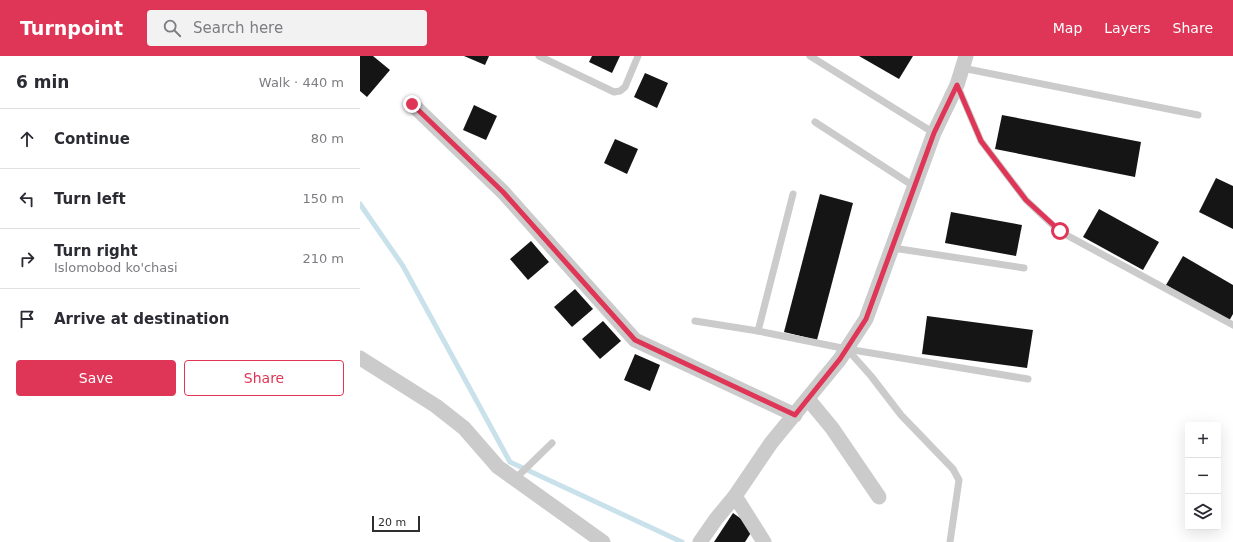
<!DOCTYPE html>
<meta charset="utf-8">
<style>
body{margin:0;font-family:"DejaVu Sans",sans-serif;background:#f2f2f3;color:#2b2b33}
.controls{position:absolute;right:12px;bottom:12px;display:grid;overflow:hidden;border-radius:4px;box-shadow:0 4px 16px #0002}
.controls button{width:36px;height:36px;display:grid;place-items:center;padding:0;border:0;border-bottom:1px solid #e1e1e2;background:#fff;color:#2b2b33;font:20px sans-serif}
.scale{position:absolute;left:12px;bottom:10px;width:48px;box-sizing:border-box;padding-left:4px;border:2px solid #2e2e2e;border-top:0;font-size:11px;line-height:14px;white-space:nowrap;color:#2e2e2e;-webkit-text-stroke:3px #fff;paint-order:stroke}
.stop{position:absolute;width:12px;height:12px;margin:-9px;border:3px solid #df3556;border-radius:50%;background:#fff}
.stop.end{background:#df3556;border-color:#fff;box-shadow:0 1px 4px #0008}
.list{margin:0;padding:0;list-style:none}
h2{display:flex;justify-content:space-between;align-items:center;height:52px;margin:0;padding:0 16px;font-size:17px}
h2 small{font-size:13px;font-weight:400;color:#7c7c81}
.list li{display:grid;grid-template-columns:26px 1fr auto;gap:12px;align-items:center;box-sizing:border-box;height:60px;padding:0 16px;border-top:1px solid #e1e1e2}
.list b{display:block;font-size:15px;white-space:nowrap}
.list p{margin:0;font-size:13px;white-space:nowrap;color:#7c7c81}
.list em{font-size:13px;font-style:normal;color:#7c7c81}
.actions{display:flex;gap:8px;padding:12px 16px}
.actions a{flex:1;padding:9px 0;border:1px solid #df3556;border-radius:4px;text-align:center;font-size:14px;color:#df3556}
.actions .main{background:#df3556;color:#fff}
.icon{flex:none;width:22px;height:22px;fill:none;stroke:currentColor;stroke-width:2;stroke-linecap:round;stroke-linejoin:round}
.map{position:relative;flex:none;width:873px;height:486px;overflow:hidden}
header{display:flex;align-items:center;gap:24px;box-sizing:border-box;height:56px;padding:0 20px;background:#df3556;color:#fff}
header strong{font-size:19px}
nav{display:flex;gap:22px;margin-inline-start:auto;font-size:14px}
.search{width:280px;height:36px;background:#f2f2f3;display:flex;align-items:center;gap:10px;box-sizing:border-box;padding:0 14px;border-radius:4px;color:#7c7c81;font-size:15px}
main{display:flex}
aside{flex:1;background:#fff}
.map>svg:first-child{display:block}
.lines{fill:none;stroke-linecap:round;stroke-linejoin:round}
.stream{stroke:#c8e1ea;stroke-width:5}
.building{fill:#151515}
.lane{stroke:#cbcbcb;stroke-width:7}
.street{stroke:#cbcbcb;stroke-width:15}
.route{stroke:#df3556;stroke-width:5}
</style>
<header>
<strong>Turnpoint</strong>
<div class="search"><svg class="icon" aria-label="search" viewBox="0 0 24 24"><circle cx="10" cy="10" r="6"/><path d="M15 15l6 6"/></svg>Search here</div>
<nav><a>Map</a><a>Layers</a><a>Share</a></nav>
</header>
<main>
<aside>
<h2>6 min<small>Walk · 440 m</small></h2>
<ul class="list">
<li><svg class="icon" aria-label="ahead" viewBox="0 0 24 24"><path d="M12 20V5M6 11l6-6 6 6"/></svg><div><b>Continue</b></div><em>80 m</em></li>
<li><svg class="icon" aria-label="left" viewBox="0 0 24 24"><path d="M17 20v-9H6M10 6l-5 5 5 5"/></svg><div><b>Turn left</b></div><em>150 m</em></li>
<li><svg class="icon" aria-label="right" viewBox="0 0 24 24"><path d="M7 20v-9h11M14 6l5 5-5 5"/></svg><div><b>Turn right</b><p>Islomobod ko'chasi</p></div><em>210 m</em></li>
<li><svg class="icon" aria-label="arrive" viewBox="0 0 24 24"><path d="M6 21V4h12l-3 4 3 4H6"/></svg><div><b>Arrive at destination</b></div></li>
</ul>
<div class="actions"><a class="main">Save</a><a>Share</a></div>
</aside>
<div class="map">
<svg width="873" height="486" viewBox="0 0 873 486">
<rect width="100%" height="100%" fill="#fff"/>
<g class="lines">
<path class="stream" d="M0,148L43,210L150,406L322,486"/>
</g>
<g class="building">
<path d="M0,0H13L30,14L7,41L0,35Z"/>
<path d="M104,0H129L125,9Z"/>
<path d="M232,0H260L252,17L229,6Z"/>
<path d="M499,0H553L539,23Z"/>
<path d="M285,17L308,27L297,52L274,41Z"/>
<path d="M114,49L137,60L126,84L103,74Z"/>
<path d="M642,59L781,86L775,121L635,93Z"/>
<path d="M255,83L278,93L267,118L244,107Z"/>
<path d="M856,122L873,130V173L839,156Z"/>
<path d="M460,138L493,147L457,284L424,276Z"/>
<path d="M739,153L799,186L783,214L723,181Z"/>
<path d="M591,156L662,169L656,200L585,187Z"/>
<path d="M171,185L189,206L168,224L150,203Z"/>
<path d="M823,200L873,229V258L869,265L806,229Z"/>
<path d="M215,233L233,253L212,271L194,251Z"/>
<path d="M567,260L673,274L667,312L562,298Z"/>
<path d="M243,265L261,285L240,303L222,283Z"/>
<path d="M275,298L300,309L290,335L264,324Z"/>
<path d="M373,457L394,472L385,486H354Z"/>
</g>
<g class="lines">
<g class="lane">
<path d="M179,0L254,36L260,35L265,31L278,0"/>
<path d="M450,0L574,77"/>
<path d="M602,12L838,59"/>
<path d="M598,31L621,85L666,144L699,175L873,269"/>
<path d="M455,66L555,131"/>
<path d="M433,138L398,275L487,293L668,323"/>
<path d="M533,192L664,212"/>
<path d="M335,265L398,275"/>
<path d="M487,293L511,320L541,359L593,413L599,424L590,486"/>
<path d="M155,423L192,387"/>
</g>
<g class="street">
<path d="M52,48L143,136L275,284L435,359"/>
<path d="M0,302L76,350L104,372L138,411L243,486"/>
<path d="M448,343L472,372L519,441"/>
<path d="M375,440L404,486"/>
<path d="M340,486L356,463L375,440L411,387L480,303L506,263L574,77L597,29L606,0"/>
</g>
</g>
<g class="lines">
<path class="route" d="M52,48L143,136L275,284L435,359L480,303L506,263L574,77L597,29L621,85L666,144L700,175"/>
</g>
</svg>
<div class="controls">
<button>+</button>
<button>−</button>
<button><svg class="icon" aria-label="layers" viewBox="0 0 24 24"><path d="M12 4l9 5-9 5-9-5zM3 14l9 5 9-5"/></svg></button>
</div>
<div class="scale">20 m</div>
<div class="stop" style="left:700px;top:175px"></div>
<div class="stop end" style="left:52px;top:48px"></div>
</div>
</main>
